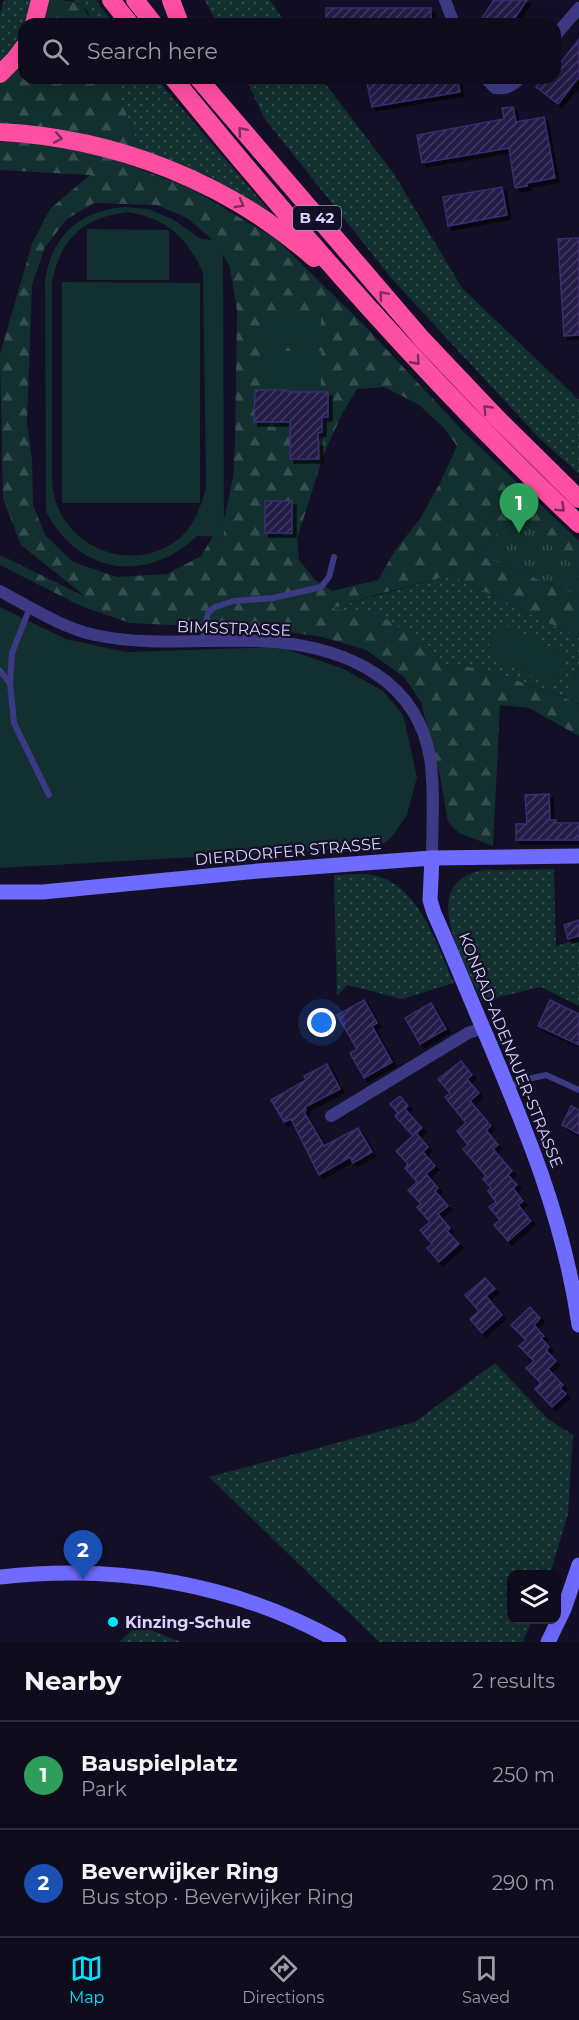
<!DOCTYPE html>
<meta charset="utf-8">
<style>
body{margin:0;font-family:Montserrat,sans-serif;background:#1c1929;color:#f1f3f6}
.controls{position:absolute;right:18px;bottom:18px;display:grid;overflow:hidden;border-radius:12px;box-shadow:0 6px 24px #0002}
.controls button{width:54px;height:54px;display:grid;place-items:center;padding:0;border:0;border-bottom:2px solid #2e2b3b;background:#0e0b1c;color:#f1f3f6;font:30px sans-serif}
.you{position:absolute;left:322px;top:1023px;width:21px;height:21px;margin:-15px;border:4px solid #fff;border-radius:50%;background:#1a73e8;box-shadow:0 0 0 9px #1a73e833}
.badge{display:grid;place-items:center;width:39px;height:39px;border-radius:50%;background:#00e5ff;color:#fff;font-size:20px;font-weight:700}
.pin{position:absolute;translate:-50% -50px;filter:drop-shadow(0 2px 3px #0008)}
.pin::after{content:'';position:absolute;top:32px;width:21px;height:18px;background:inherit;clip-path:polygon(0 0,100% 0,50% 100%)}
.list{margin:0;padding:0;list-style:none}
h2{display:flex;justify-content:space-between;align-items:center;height:78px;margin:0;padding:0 24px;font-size:26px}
h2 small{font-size:20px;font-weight:400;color:#9b9ba3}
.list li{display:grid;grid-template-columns:39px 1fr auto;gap:18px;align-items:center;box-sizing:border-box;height:108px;padding:0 24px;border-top:2px solid #2e2b3b}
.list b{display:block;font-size:22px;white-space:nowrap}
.list p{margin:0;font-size:20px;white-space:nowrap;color:#9b9ba3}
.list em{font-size:20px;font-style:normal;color:#9b9ba3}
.icon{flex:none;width:33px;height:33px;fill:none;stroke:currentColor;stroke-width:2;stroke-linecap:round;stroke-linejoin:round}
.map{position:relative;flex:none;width:579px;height:1642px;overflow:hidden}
.search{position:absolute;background:#0e0b1c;box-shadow:0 6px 24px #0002;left:18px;right:18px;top:18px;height:66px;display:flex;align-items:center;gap:15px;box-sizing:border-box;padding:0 21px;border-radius:18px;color:#9b9ba3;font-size:22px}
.sheet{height:294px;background:#0e0b1c}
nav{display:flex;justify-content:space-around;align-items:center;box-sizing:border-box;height:84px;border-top:2px solid #2e2b3b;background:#0e0b1c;font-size:16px;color:#9b9ba3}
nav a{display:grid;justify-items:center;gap:3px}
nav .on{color:#00e5ff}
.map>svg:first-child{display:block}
.grass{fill:url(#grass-dots)}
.forest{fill:url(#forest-firs);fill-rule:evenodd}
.park{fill:url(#park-tufts)}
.garden{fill:#12302f;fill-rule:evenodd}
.building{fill:url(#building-hatch);stroke:#3b2d73;stroke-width:1.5;filter:url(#shadow)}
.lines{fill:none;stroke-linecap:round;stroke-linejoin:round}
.lane{stroke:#3d3a85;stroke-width:6}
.street{stroke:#3d3a85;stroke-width:12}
.secondary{stroke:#6f6bff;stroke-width:15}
.highway{stroke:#ff4fa3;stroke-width:18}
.oneway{stroke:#7d2c5e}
.poi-dot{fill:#00e5ff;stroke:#130f26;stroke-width:2}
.labels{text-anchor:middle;stroke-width:4.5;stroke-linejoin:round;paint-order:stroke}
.shield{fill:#130f26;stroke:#9e99be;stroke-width:1.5}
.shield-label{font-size:15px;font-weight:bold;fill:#d9d4ff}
.street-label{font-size:16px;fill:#d9d4ff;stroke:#130f26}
.poi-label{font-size:16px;font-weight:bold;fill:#d9d4ff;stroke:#130f26;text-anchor:start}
</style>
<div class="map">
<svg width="579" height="1642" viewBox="0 0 579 1642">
<defs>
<pattern id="grass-dots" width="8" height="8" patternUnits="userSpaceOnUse" patternTransform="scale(1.5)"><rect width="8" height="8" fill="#12302f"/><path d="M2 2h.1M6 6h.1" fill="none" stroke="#344d4e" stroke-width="1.8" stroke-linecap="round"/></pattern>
<pattern id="forest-firs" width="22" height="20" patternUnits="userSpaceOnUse" patternTransform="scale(1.5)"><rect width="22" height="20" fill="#12302f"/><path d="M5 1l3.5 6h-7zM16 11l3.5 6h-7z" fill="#344d4e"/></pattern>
<pattern id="park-tufts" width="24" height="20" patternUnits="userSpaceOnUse" patternTransform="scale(1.5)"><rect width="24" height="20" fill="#12302f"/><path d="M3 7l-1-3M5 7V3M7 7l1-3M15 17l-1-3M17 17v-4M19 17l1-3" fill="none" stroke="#344d4e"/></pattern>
<pattern id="building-hatch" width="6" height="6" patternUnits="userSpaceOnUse" patternTransform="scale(1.5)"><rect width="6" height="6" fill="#241b47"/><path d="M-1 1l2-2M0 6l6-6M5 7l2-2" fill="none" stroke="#433b63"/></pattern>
<filter id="shadow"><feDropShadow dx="4" dy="4" stdDeviation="0" flood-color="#0009"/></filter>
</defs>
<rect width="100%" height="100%" fill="#130f26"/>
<g class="grass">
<path d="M4,0H32L26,24H24L17,44L0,65V14Z"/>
<path d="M73,0H96L114,24H91L88,11Z"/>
<path d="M205,0H270L286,24H217Z"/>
<path d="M128,78H156L272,214L210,177L140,149L115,84Z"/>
<path d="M245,78H321L394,174L462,288L579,400V474L539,438L392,279L265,119Z"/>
<path d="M451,575L579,638V668L563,696L483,669L445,664L426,643L328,609Z"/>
<path d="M554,869L556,946L579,939V1006L541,987L482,1001C467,967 416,886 479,871C487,869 495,870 503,870C520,870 537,869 554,869Z"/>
<path d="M334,875C347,875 360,873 372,875C419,883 437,946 454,983L402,999L347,985L337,996Z"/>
<path d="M495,1363L548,1419L573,1435L568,1514L550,1574H512V1620H532L523,1642H379L209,1477L415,1422Z"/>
<path d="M138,1625L181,1642H119Z"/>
</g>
<g class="forest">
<path d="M48,0C71,0 85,0 91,24H43Z"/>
<path d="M24,61V78H128L115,84L140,149C94,135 48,130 0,125V84Z"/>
<path d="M0,142L41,143L107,157L190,188L276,239L362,323L463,431L579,541V571L516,511L479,555L579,596V638L451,575L379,594L330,609L378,614L426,643L445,664L483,669L562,696L579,705V736L529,708L500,705L493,846L459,833L448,822L440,776L421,702L404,677L366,650L322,637L276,630L130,623L81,606L0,565V555L86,597L21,545L3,499L0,354L32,244L50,209L90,175L0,170ZM94,203L157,205L187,218L216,243L230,267L237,311L235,443L233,477L225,516L201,556L167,574L117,577L73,562L45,535L33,505L32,460L27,423L32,285L45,247L67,219ZM384,387L418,404L444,428L457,446L440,483L420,519L396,549L378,580L332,591L315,580L299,560L297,539L324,453L342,414L357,389ZM255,390H288V422H254ZM295,392H328V417H322V432L318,433V459H290V433ZM265,501H292V533Z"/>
</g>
<g class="park">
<path d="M517,510L579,571V596L479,555Z"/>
<path d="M579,668V705L563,696Z"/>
</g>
<g class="garden">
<path d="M126,207L148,209L172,219L201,239L223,240L224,537L197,536C146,584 80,575 46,512L45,279C47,271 49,260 53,252C68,222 94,209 126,207ZM127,212C166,218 187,237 203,273L206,488C201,506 195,524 181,537C132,579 55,545 52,481V281C62,237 83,218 127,212Z"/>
<path d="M87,229L169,230V280H87Z"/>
<path d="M62,282L200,283V503H62Z"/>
<rect x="261" y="312" width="60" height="35"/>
<rect x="261" y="351" width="60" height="35"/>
<path d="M0,607L66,639L126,652L280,647L344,669L383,691L403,715L417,777L407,815L391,838L378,847L0,868Z"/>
<path d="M499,623L568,655L554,686L485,654Z"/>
</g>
<g class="building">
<path d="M494,0H527L511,24H478Z"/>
<rect x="326" y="8" width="105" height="16"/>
<path d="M579,39V77L558,104L536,87L543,78H555V57L561,62Z"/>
<path d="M366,78H457L460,92L372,107Z"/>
<path d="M513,107L516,122L544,117L555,178L527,183V186L515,188L509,148L422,163L417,135L504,119L502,108Z"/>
<path d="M502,187L507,215L448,226L443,197Z"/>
<path d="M579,238V335L564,336L558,239Z"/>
<path d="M255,390H288V392H328V417H322V432L318,433L319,459H290V422H254Z"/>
<rect x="265" y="501" width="27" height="32"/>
<path d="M549,794L550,820H556V823H579V840H516V824H527L525,795Z"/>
<path d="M579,920V936L568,939L564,925Z"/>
<path d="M364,1000L377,1023L372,1026L392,1062L364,1078L350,1053L357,1049L337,1015Z"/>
<path d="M550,1000L579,1014V1045L538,1026Z"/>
<path d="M431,1003L446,1029L420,1044L405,1018Z"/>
<path d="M461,1061L472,1075L467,1079L479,1093L470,1101L491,1126L486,1130L498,1145L493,1149L512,1171L508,1175L517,1185L513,1188L523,1201L518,1205L531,1221L508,1241L494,1225L500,1220L489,1207L496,1202L488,1191L491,1188L483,1179L486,1176L463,1149L468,1145L457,1131L466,1123L445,1097L450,1093L438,1079Z"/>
<path d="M327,1064L340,1089L305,1107L306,1110L304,1112L324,1146L358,1128L372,1152L353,1163L350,1157L319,1175L291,1119L284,1122L271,1100L306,1080L304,1076Z"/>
<path d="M400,1096L408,1106L405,1109L422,1128L413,1136L395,1116L398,1113L390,1104Z"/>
<path d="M571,1106L579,1110V1134L562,1125Z"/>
<path d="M416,1133L428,1147L423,1152L435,1166L426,1174L438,1188L435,1191L448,1206L438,1214L450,1228L447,1231L459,1244L439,1262L427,1248L432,1244L420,1230L430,1222L417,1207L421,1204L408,1190L417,1182L405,1168L408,1164L396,1151Z"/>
<path d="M485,1278L495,1289L486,1296L502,1315L482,1333L470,1319L479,1311L465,1295Z"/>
<path d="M530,1307L540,1318L534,1325L544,1336L541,1338L549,1347L546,1350L556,1361L548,1369L563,1385L560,1388L566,1394L552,1407L535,1389L541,1383L526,1368L534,1361L519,1346L526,1340L511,1325Z"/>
</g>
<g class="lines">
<g class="lane">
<path d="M30,607L12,653L10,683L14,723L49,795"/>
<path d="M202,642L208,613L215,607L234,601L273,598L321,587L329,577L334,557"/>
<path d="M0,671L10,683"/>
<path d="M509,1087L528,1079L546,1075L579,1090"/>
</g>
<g class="street">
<path d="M445,0L454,24"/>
<path d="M555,36L579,8"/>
<path d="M485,78L495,88C506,89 512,87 520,78"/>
<path d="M0,591C30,607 62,628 95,635C155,648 216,637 276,642C348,649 417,680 430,758C435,790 432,825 432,858"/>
<path d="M331,1116L468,1033L483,1028"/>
</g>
<g class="secondary">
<path d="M432,858L430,900L434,913C452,953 468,994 486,1035C527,1132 564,1220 579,1325"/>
<path d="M0,892H43L258,871L432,858L579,856"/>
<path d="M0,1577C118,1564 235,1583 339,1642"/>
<path d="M548,1642L564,1609L579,1565"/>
</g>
<g class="highway">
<path d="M111,0L130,24"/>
<path d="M135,0L154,24"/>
<path d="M171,0L180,24"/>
<path d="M34,24L40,0"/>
<path d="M0,74L15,59L24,47"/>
<path d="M173,78C300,234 433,386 579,524"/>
<path d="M198,78L422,339L495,416L579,499"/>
<path d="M0,132C115,138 228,182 314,258"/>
</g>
</g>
<defs><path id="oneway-chevron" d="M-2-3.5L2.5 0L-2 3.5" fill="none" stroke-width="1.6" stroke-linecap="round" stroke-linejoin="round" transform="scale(1.5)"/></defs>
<g class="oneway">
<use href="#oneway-chevron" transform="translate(242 131) rotate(-131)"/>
<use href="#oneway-chevron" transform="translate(58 138) rotate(10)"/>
<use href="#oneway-chevron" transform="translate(240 204) rotate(30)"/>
<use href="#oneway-chevron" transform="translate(383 295) rotate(-131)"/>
<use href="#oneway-chevron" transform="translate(416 361) rotate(48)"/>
<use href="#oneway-chevron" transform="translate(487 409) rotate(-133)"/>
<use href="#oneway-chevron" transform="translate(561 508) rotate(43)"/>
</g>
<circle class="poi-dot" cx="113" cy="1622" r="6"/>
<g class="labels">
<rect class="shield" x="293" y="206" width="48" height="24" rx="4.5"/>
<g class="shield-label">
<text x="317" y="223">B 42</text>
</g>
<g class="street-label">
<text transform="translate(234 628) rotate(2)" y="6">BIMSSTRASSE</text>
<text transform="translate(288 851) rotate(-5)" y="6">DIERDORFER STRASSE</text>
<text transform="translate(511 1050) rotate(68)" y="6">KONRAD-ADENAUER-STRASSE</text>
</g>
<g class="poi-label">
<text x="125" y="1628">Kinzing-Schule</text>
</g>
</g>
</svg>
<div class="controls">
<button><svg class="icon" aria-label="layers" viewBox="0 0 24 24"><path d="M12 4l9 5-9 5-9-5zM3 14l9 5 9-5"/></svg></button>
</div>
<div class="you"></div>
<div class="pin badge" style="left:519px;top:533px;background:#2e9e5b">1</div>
<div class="pin badge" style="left:83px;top:1580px;background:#1a4fb4">2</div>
<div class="search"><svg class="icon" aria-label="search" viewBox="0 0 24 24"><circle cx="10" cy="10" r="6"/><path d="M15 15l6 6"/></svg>Search here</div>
</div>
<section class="sheet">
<h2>Nearby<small>2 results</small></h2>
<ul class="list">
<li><span class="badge" style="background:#2e9e5b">1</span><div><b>Bauspielplatz</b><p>Park</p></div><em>250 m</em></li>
<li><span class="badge" style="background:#1a4fb4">2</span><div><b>Beverwijker Ring</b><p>Bus stop · Beverwijker Ring</p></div><em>290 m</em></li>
</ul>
</section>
<nav>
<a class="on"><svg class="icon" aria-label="map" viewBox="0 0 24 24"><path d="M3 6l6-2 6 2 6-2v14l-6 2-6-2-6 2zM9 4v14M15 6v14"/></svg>Map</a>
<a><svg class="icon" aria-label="directions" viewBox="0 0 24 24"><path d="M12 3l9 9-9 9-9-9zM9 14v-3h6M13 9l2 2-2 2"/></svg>Directions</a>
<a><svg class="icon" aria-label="saved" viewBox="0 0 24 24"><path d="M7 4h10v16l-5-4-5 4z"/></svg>Saved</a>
</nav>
